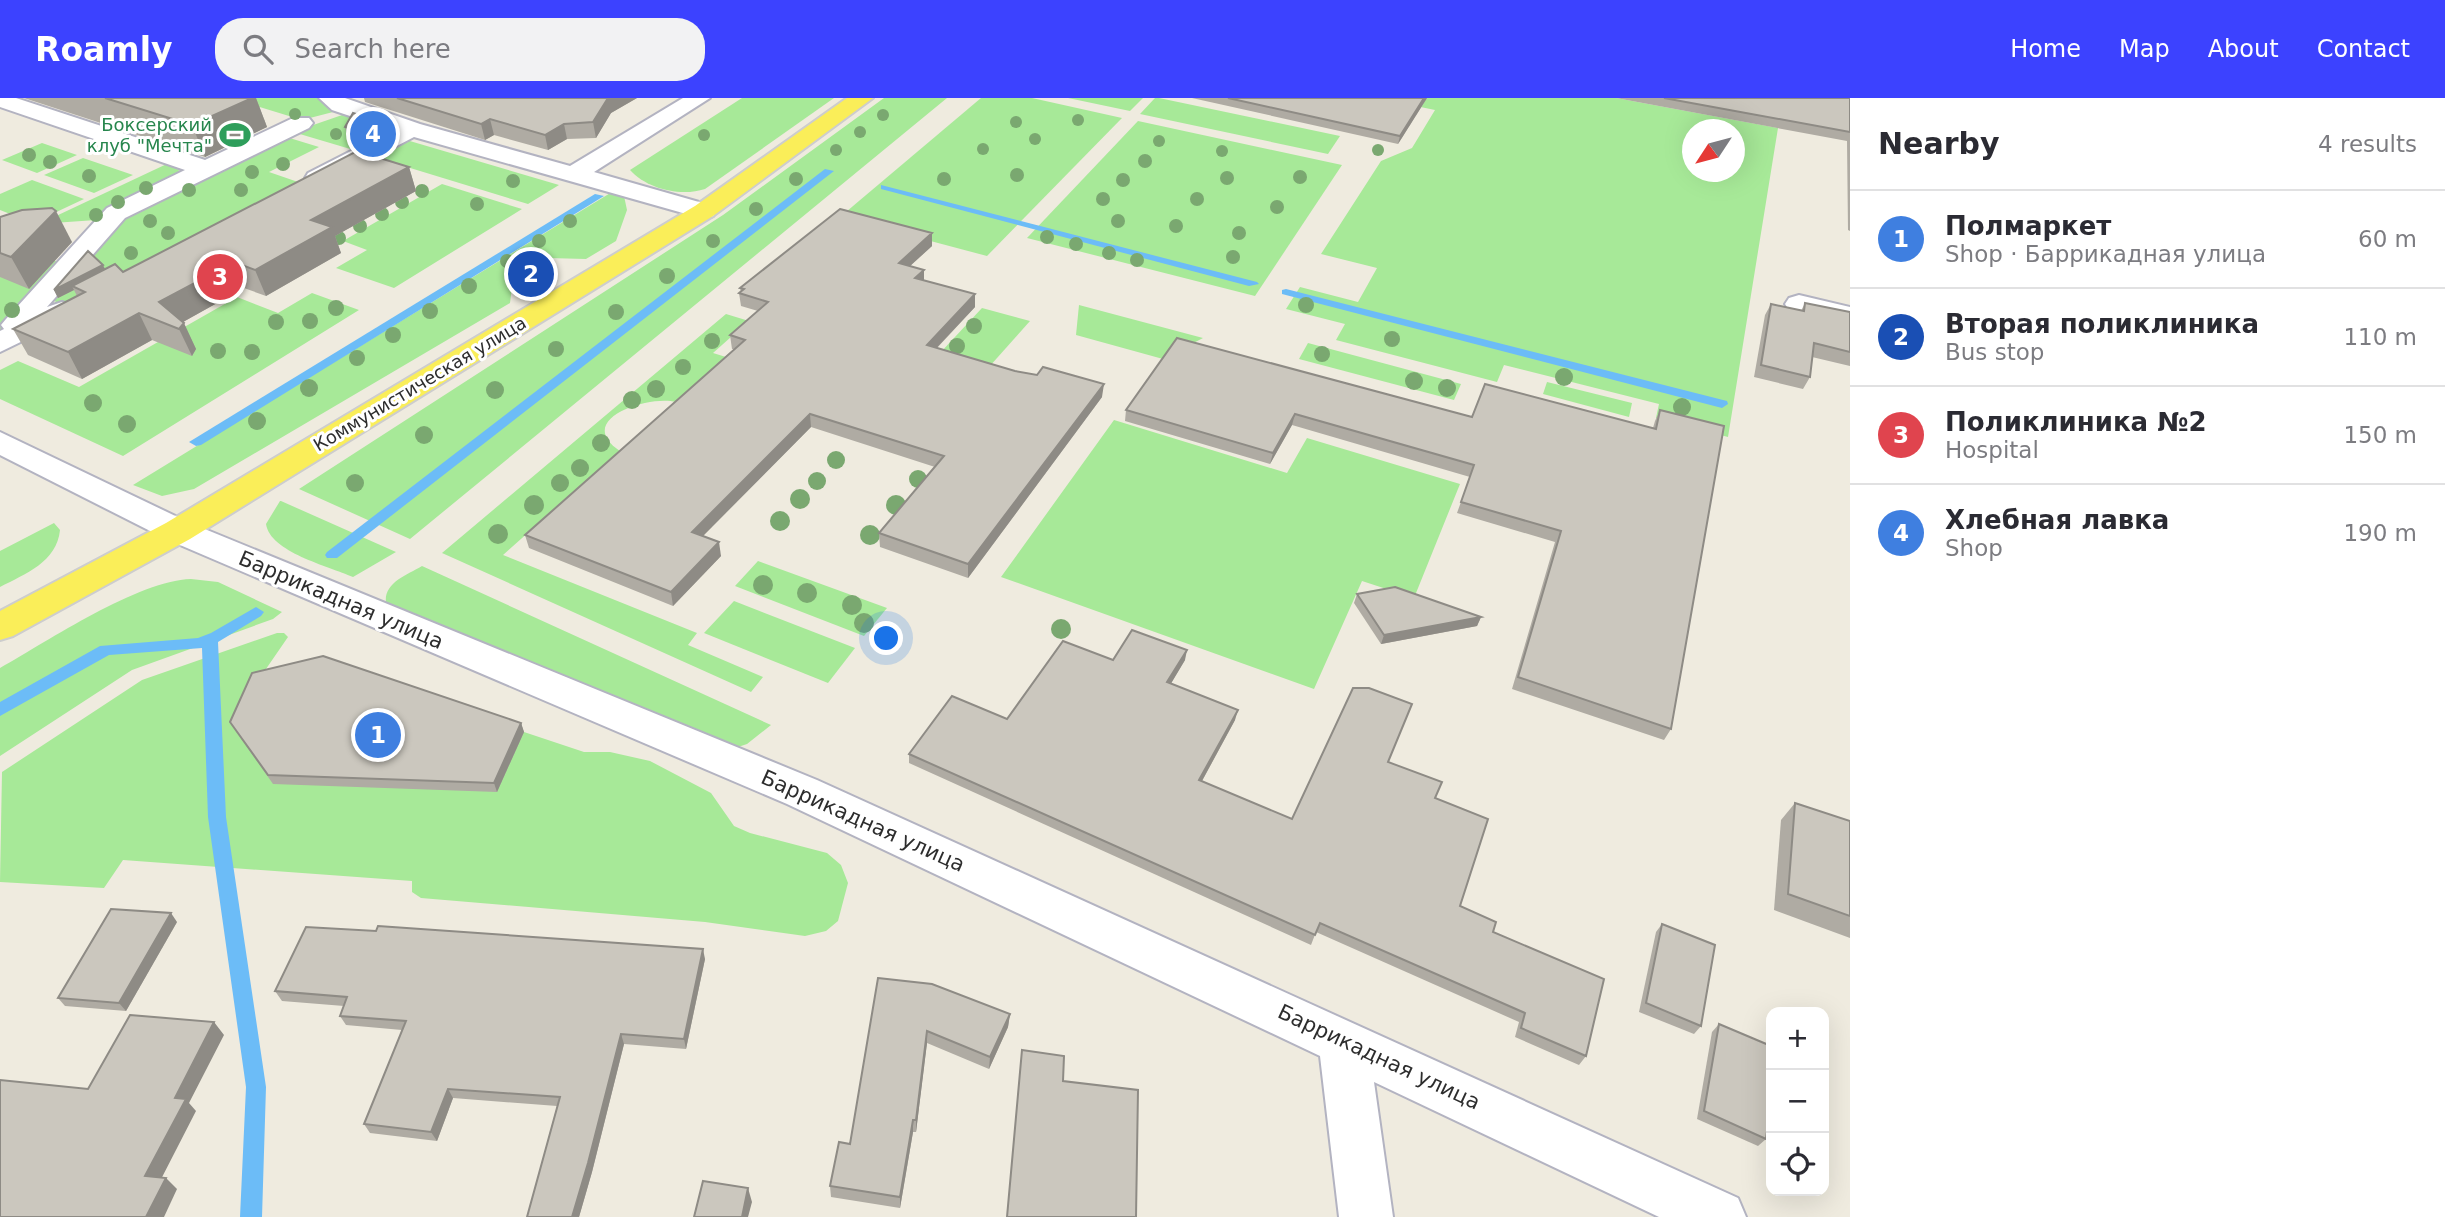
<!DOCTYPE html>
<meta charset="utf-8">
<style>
body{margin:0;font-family:"DejaVu Sans",sans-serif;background:#f2f2f3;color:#2b2b33}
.controls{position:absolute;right:21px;bottom:21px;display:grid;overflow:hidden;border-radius:14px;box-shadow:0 7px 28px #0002}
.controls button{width:63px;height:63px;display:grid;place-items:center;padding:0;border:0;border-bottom:2px solid #e1e1e2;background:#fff;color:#2b2b33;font:35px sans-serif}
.compass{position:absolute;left:1682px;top:21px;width:63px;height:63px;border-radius:50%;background:#fff;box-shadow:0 7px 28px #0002;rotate:234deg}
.you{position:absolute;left:887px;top:541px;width:24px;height:24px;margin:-18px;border:5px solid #fff;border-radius:50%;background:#1a73e8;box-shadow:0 0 0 10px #1a73e833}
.badge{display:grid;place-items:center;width:46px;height:46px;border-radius:50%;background:#3c42ff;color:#fff;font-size:23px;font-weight:700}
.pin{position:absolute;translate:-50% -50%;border:4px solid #fff;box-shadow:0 2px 7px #0006}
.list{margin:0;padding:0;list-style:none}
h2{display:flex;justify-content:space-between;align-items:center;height:91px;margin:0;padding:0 28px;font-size:30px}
h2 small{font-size:23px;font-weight:400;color:#7c7c81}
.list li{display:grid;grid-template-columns:46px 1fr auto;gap:21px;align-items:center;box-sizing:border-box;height:98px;padding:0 28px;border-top:2px solid #e1e1e2}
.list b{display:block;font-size:26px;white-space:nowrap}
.list p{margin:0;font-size:23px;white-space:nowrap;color:#7c7c81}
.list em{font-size:23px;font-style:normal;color:#7c7c81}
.icon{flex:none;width:38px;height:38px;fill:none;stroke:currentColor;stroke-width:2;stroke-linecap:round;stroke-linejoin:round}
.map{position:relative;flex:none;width:1850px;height:1119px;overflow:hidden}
header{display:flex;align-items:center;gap:42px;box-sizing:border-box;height:98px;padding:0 35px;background:#3c42ff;color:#fff}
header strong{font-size:33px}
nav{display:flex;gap:38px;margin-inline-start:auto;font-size:24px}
.search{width:490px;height:63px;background:#f2f2f3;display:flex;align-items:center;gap:18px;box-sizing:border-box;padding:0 24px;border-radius:28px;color:#7c7c81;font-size:26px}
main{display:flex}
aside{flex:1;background:#fff}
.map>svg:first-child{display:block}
.green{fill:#a7e998;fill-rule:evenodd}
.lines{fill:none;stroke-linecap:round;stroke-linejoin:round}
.stream{fill:#6cbcf7;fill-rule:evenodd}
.minor-casing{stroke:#b3b3c1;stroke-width:4}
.major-casing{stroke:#cdcdcd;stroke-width:4}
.minor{fill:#fff;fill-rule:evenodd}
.major{fill:#faee59;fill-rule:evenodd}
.tree{fill:#7aa870}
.wall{fill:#afaba3}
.shaded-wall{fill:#8e8b85}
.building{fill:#cbc7be;stroke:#8e8b85;stroke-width:2}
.labels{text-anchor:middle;stroke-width:6;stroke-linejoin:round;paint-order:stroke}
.far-leisure-label{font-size:18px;fill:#27864d;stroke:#fff;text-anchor:end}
.far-street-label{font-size:18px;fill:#2d2d2d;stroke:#fff}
.street-label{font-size:21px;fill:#2d2d2d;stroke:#fff}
</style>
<header>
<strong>Roamly</strong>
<div class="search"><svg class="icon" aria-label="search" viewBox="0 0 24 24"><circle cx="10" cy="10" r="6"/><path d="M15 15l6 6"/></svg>Search here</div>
<nav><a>Home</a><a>Map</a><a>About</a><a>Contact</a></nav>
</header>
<main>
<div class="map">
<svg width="1850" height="1119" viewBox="0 0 1850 1119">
<rect width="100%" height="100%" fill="#efebdf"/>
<g class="green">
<path d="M230,0H321L337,13L302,22Z"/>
<path d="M742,0H834L705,91C681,99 647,91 630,72Z"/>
<path d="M884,0H947L410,441L299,391L723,117Z"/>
<path d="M981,0H1032L1122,20L987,158L840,119Z"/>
<path d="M1068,0H1143L1130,13Z"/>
<path d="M1155,0H1159L1340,38L1328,56L1140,16Z"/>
<path d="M1377,0H1616L1778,30L1728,339L1656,320L1659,306L1504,267L1497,284L1336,242L1345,226L1286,211L1300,189L1358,204L1377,170L1321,156L1381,63L1412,50L1435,12ZM1692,32H1734V74H1692Z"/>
<path d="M345,16L397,33L357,53L293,34Z"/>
<path d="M1138,23L1342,67L1255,198L1027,140Z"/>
<path d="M283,38L319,49L269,74L298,84L62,206L48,201L124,116Z"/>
<path d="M403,41L559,87L528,106L371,58Z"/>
<path d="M42,45L77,57L37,75L2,62Z"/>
<path d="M83,60L133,77L94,95L44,77Z"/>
<path d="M171,64L184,78L96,122L39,126Z"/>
<path d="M32,82L84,101L33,125L0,112V96Z"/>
<path d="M442,86L522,111L394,190L336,170L367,152L343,143Z"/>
<path d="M612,94L624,98L627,112L616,143L586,161L548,160L513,181L510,205L194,391L162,398L133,387Z"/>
<path d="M0,156L53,162L64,167L0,238Z"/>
<path d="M312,195L359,212L123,358L0,301V272L18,263L79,289L237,199L278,215Z"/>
<path d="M1079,207L1203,240L1163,261L1076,237Z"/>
<path d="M982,210L1030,223L989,269L940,255Z"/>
<path d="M726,216L749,223L713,255L726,259L676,304C647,297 573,322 620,353L503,457L697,535L688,547L763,579L751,594L442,455Z"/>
<path d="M1308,245L1461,286L1454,302L1299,261Z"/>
<path d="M1547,284L1632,305L1629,319L1543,296Z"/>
<path d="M1114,322L1287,375L1307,340L1460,386L1414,500L1362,483L1314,591L1001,479Z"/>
<path d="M280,403H281L396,454L353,479C328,468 270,454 266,426Z"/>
<path d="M54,425L60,432C57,464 25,476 0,489V453Z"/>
<path d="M758,463L887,510L864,538L735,488Z"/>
<path d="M422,468L771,627L747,646L732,651L387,510C380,486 405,478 422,468Z"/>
<path d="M191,481L218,484L282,514L273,521L132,572L0,658V570C50,542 137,483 191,481Z"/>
<path d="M734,503L855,550L828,585L704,535Z"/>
<path d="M277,535H284L288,539L257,584L524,634L584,654H610L650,663L711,695L734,728L750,735L827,755L841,767L848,785L838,823L826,833L805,838L705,824L421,800L412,794V783L123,762L104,790L0,784L2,674L142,582Z"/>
</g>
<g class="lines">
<g class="stream">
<path d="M825,71L834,73L337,460H327L325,457L327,454Z"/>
<path d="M881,87L1257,184L1259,186L1249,188L881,91Z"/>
<path d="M595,96L604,98L201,347L196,348L189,344Z"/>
<path d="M1286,191L1727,303L1728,306L1722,310L1282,196V192Z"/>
<path d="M256,509L264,514L261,518L218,544L226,719L266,989L262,1119H240L246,989L208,719L202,550L109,557L0,618V604L100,548L198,540L211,535Z"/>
</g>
<g class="minor-casing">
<g id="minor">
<path d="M0,0H16L205,62L293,20H309L313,25L309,30L125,120L47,209L62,204L72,207L76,213L72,219L0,254V233L4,231L1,227L6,221L107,110L185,72L0,9Z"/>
<path d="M319,0H345L420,26L570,68L683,0H710L594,74L713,108L717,113L713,118L704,121L414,39L326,85H308L305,80L308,75L392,32L332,12Z"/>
<path d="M1799,197L1850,209V227L1789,212L1785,206L1789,200Z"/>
<path d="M0,334L190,425L817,682L1738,1100L1746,1119H1659L1374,984L1393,1119H1339L1320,958L787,706L166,441L0,357Z"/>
</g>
</g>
<g class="major-casing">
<path id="major" d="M847,0H873L713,118L190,441L13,538L0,542V513L166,425L695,108Z"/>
</g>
<use href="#minor" class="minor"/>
<use href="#major" class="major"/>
</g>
<g class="tree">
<circle cx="295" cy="16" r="6"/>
<circle cx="883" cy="17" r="6"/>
<circle cx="1078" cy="22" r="6"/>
<circle cx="1016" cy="24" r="6"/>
<circle cx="860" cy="34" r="6"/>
<circle cx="336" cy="36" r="6"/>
<circle cx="704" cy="37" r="6"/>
<circle cx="1035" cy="41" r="6"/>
<circle cx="1159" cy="43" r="6"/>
<circle cx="983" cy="51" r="6"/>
<circle cx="836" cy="52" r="6"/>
<circle cx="1378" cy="52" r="6"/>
<circle cx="1222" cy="53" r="6"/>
<circle cx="29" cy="57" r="7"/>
<circle cx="1145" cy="63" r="7"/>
<circle cx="50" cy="64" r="7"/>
<circle cx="283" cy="66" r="7"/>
<circle cx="252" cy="74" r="7"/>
<circle cx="1017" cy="77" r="7"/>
<circle cx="89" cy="78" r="7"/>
<circle cx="1300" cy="79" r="7"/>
<circle cx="1227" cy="80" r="7"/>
<circle cx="796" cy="81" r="7"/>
<circle cx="944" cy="81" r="7"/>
<circle cx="1123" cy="82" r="7"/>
<circle cx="513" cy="83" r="7"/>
<circle cx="146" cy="90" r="7"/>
<circle cx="189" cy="92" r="7"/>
<circle cx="241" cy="92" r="7"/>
<circle cx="422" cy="93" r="7"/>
<circle cx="1103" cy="101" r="7"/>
<circle cx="1197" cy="101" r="7"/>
<circle cx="118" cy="104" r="7"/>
<circle cx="402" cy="104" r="7"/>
<circle cx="477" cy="106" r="7"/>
<circle cx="1277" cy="109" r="7"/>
<circle cx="756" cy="111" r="7"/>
<circle cx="382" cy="116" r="7"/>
<circle cx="96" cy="117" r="7"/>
<circle cx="150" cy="123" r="7"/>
<circle cx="570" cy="123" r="7"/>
<circle cx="1118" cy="123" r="7"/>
<circle cx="360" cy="128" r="7"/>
<circle cx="1176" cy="128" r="7"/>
<circle cx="168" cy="135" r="7"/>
<circle cx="1239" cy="135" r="7"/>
<circle cx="1047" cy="139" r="7"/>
<circle cx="339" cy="140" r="7"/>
<circle cx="539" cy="143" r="7"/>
<circle cx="713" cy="143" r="7"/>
<circle cx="1076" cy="146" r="7"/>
<circle cx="131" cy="155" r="7"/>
<circle cx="1109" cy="155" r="7"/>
<circle cx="1233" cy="159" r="7"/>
<circle cx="1137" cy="162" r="7"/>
<circle cx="507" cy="163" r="7"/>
<circle cx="667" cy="178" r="8"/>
<circle cx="469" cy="188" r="8"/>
<circle cx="1306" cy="207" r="8"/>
<circle cx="336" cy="210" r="8"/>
<circle cx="12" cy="212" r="8"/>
<circle cx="430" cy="213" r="8"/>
<circle cx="616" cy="214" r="8"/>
<circle cx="310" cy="223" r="8"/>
<circle cx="276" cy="224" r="8"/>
<circle cx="974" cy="228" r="8"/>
<circle cx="393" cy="237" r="8"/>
<circle cx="1392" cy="241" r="8"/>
<circle cx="712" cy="243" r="8"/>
<circle cx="957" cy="248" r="8"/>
<circle cx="556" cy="251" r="8"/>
<circle cx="218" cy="253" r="8"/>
<circle cx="252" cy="254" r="8"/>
<circle cx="1322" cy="256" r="8"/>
<circle cx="357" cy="260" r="8"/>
<circle cx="683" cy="269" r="8"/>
<circle cx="1564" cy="279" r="9"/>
<circle cx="1414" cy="283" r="9"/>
<circle cx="309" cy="290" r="9"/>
<circle cx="1447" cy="290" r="9"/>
<circle cx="656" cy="291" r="9"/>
<circle cx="495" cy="292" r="9"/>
<circle cx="632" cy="302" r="9"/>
<circle cx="93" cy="305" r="9"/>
<circle cx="1682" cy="309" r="9"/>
<circle cx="257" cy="323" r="9"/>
<circle cx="127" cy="326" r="9"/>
<circle cx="424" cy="337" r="9"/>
<circle cx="601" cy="345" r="9"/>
<circle cx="836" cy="362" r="9"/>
<circle cx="580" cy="370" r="9"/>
<circle cx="918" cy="381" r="9"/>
<circle cx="817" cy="383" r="9"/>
<circle cx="355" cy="385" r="9"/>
<circle cx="560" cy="385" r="9"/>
<circle cx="800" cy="401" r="10"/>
<circle cx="534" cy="407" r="10"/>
<circle cx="896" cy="407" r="10"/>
<circle cx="780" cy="423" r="10"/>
<circle cx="498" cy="436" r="10"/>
<circle cx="870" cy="437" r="10"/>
<circle cx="763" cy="487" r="10"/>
<circle cx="807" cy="495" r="10"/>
<circle cx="852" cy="507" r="10"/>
<circle cx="864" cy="525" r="10"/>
<circle cx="1061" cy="531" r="10"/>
</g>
<g class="wall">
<path d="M24,0H256L267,29L205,59Z"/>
<path d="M364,0H637L611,15L596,40L567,41L548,52L494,37L485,42L365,4Z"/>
<path d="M1192,0H1427L1398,46Z"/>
<path d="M1616,0H1850V133L1848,132L1847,43Z"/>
<path d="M383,25L385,33L366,42L347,37L345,29Z"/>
<path d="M409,69L416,93L335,138L341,155L266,198L244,190L183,224L196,251L192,258L152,242L82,281L28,257L13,231L77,198L74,192L58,200L54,192L105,171L123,174Z"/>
<path d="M0,119L72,144L29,191L0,179Z"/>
<path d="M932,135V148L910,168L924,172V182L975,209L937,250L1102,299L968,480L880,449L879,435L935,369L811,329L703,438L721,458L673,508L529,450L525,437L734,251H732L730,237L758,213L741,208L739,195L741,194L740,190Z"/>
<path d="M1805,205L1850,214V268L1812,259L1810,279L1803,291L1754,279L1765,217L1771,206L1801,213Z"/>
<path d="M1126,312L1472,319L1653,330L1655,323L1660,312L1671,631L1664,642L1512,591L1555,444L1457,415L1470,379L1292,327L1270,366L1125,323Z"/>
<path d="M1357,496L1481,519L1477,528L1381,546L1354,505Z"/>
<path d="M1113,562H1185L1171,585L1235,622L1202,683L1292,721L1388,664L1435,700L1460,808L1493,834L1586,958L1579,967L1515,939L1519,924L1316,834L1311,847L909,665V656L1007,621Z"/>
<path d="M230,624L521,625L524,634L497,694L273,686Z"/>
<path d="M1795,705L1850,723V840L1774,812L1781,722Z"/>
<path d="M177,824L126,913L65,908L58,900Z"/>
<path d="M1662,826L1701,928L1694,936L1639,914L1656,834Z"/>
<path d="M705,861L686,951L624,946L592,1074L579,1119H527L557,1008L453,1000L437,1043L370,1035L364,1026L402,932L346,927L340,918L344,908L282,903L275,893Z"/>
<path d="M932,886L1010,916L1008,929L989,971L927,945L916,1034H913L900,1110L831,1099L830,1088L850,1046Z"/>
<path d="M1719,926L1766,1041L1758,1048L1697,1021L1712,934Z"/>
</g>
<g class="shaded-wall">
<path d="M252,0H256L267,29L205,59L192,27Z"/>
<path d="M608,0H637L611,15L596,40L593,24Z"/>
<path d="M1424,0H1427L1398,46L1400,38Z"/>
<path d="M490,21L494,37L485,42L481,26Z"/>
<path d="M383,25L385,33L366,42L364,35Z"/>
<path d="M564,26L567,41L548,52L545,37Z"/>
<path d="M409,69L416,93L335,138L341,155L266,198L255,172L311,122Z"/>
<path d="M56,113L72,144L29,191L11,159Z"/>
<path d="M932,135V148L899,178V165Z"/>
<path d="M234,164L244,190L174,229L159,204Z"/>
<path d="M103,167L107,175L72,188L74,192L58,200L54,192Z"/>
<path d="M924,172V184L915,180Z"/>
<path d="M975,196V209L927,260V247Z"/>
<path d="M139,215L152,242L82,281L68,254Z"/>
<path d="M184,225L196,251L192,258L179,231Z"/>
<path d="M1104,286L1102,299L968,480V466Z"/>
<path d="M810,316L811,329L694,447L692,434Z"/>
<path d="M1295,316L1292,327L1270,366L1273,355Z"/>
<path d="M719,444L721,458L673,508L671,494Z"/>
<path d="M1481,519L1477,528L1381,546L1384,537Z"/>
<path d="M1187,552L1185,562L1166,594L1167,584Z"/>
<path d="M1238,612L1235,622L1197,692L1199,682Z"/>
<path d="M521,625L524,634L497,694L494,685Z"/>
<path d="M171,815L177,824L126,913L119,905Z"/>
<path d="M703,851L705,861L686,951L684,941Z"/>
<path d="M1010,916L1008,929L989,971L990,959Z"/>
<path d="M214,924L224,937L189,1005L196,1013L157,1089L145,1078L175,1000Z"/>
<path d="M927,933V945L916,1034V1022Z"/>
<path d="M621,936L624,946L592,1074L579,1119H572Z"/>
<path d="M448,991L453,1000L437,1043L431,1034Z"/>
<path d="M913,1022V1034L900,1110V1099Z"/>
<path d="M166,1080L177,1091L164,1119H146Z"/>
<path d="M748,1090L752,1104L748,1119H742Z"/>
</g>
<g class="building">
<path d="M105,0H252L192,27Z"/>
<path d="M397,0H608L593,24L564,26L545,37L490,21L481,26Z"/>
<path d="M1228,0H1424L1400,38Z"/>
<path d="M1664,0H1850V34Z"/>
<path d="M353,15L383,25L364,35L345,29Z"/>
<path d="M357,53L409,69L311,122L332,129L255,172L234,164L159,204L184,225L179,231L139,215L68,254L13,231L85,194L72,188L115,166L123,174Z"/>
<path d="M52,110L56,113L11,159L0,155V119L22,112Z"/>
<path d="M840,111L932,135L899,165L924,172L915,180L975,196L927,247L1015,273L1037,277L1043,269L1104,286L968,466L879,435L944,358L810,316L692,434L719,444L671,494L525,437L745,242L730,237L768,204L739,195L744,191L740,190Z"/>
<path d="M88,153L103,167L54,192Z"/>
<path d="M1805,205L1850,214V254L1814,245L1810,279L1761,267L1771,206L1804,213Z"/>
<path d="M1177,240L1472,319L1485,286L1656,331L1660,312L1724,328L1671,631L1518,579L1561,433L1461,404L1474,367L1295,316L1273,355L1126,312Z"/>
<path d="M1395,489L1481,519L1384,537L1357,496Z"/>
<path d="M1132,532L1187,552L1167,584L1238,612L1199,682L1292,721L1353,590H1369L1412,606L1388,664L1442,684L1435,700L1488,721L1460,808L1496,824L1493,834L1604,881L1586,958L1521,930L1525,915L1320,825L1315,837L909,656L952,598L1007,621L1063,543L1113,562Z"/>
<path d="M323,558L521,625L494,685L268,677L230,624L252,575Z"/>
<path d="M1795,705L1850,723V818L1788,796Z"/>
<path d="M111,811L171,815L119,905L58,900Z"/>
<path d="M1662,826L1715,847L1701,928L1646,905Z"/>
<path d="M378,828L703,851L684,941L621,936L588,1065L572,1119H527L560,999L448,991L431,1034L364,1026L406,923L340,918L347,899L275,893L306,829L376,833Z"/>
<path d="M878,880L932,886L1010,916L990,959L927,933L916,1022H913L900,1099L830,1088L839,1044L850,1046Z"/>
<path d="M130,917L214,924L175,1000L186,1001L145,1078L166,1080L146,1119H0V982L88,991Z"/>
<path d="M1719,926L1771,948V1003L1766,1041L1704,1013Z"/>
<path d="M1022,952L1064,958L1063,983L1138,992L1136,1119H1007Z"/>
<path d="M703,1083L748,1090L742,1119H694Z"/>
</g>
<defs>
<g id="stadium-bare" transform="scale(2.415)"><path d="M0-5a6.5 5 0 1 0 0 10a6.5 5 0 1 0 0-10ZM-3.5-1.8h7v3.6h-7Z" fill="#2e9e5b" stroke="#fff" stroke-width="2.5" paint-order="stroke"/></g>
</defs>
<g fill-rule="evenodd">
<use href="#stadium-bare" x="235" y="37"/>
</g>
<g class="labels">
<g class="far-leisure-label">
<text x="212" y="33">Боксерский<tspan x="212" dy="21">клуб "Мечта"</tspan></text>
</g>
<g class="far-street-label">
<text transform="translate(420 286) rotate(-31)" y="6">Коммунистическая улица</text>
</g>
<g class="street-label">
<text transform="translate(341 502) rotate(23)" y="7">Баррикадная улица</text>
<text transform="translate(863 723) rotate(24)" y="7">Баррикадная улица</text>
<text transform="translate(1379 959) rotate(25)" y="7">Баррикадная улица</text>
</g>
</g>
</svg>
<div class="controls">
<button>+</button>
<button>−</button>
<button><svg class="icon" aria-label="locate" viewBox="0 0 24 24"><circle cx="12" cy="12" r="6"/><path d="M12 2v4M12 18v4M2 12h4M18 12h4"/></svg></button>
</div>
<svg class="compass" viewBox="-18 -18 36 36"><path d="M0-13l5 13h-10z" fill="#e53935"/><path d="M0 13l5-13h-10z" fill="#7c7c81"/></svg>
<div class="you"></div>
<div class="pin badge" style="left:378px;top:637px;background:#3f7fe0">1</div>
<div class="pin badge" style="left:531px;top:176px;background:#1a4fb4">2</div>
<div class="pin badge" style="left:220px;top:179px;background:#e0444e">3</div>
<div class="pin badge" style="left:373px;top:36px;background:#3f7fe0">4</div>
</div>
<aside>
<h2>Nearby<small>4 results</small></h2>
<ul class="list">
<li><span class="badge" style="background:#3f7fe0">1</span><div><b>Полмаркет</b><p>Shop · Баррикадная улица</p></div><em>60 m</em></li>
<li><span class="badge" style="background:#1a4fb4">2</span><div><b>Вторая поликлиника</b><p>Bus stop</p></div><em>110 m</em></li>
<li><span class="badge" style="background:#e0444e">3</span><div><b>Поликлиника №2</b><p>Hospital</p></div><em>150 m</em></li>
<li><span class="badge" style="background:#3f7fe0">4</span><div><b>Хлебная лавка</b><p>Shop</p></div><em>190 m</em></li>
</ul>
</aside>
</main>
